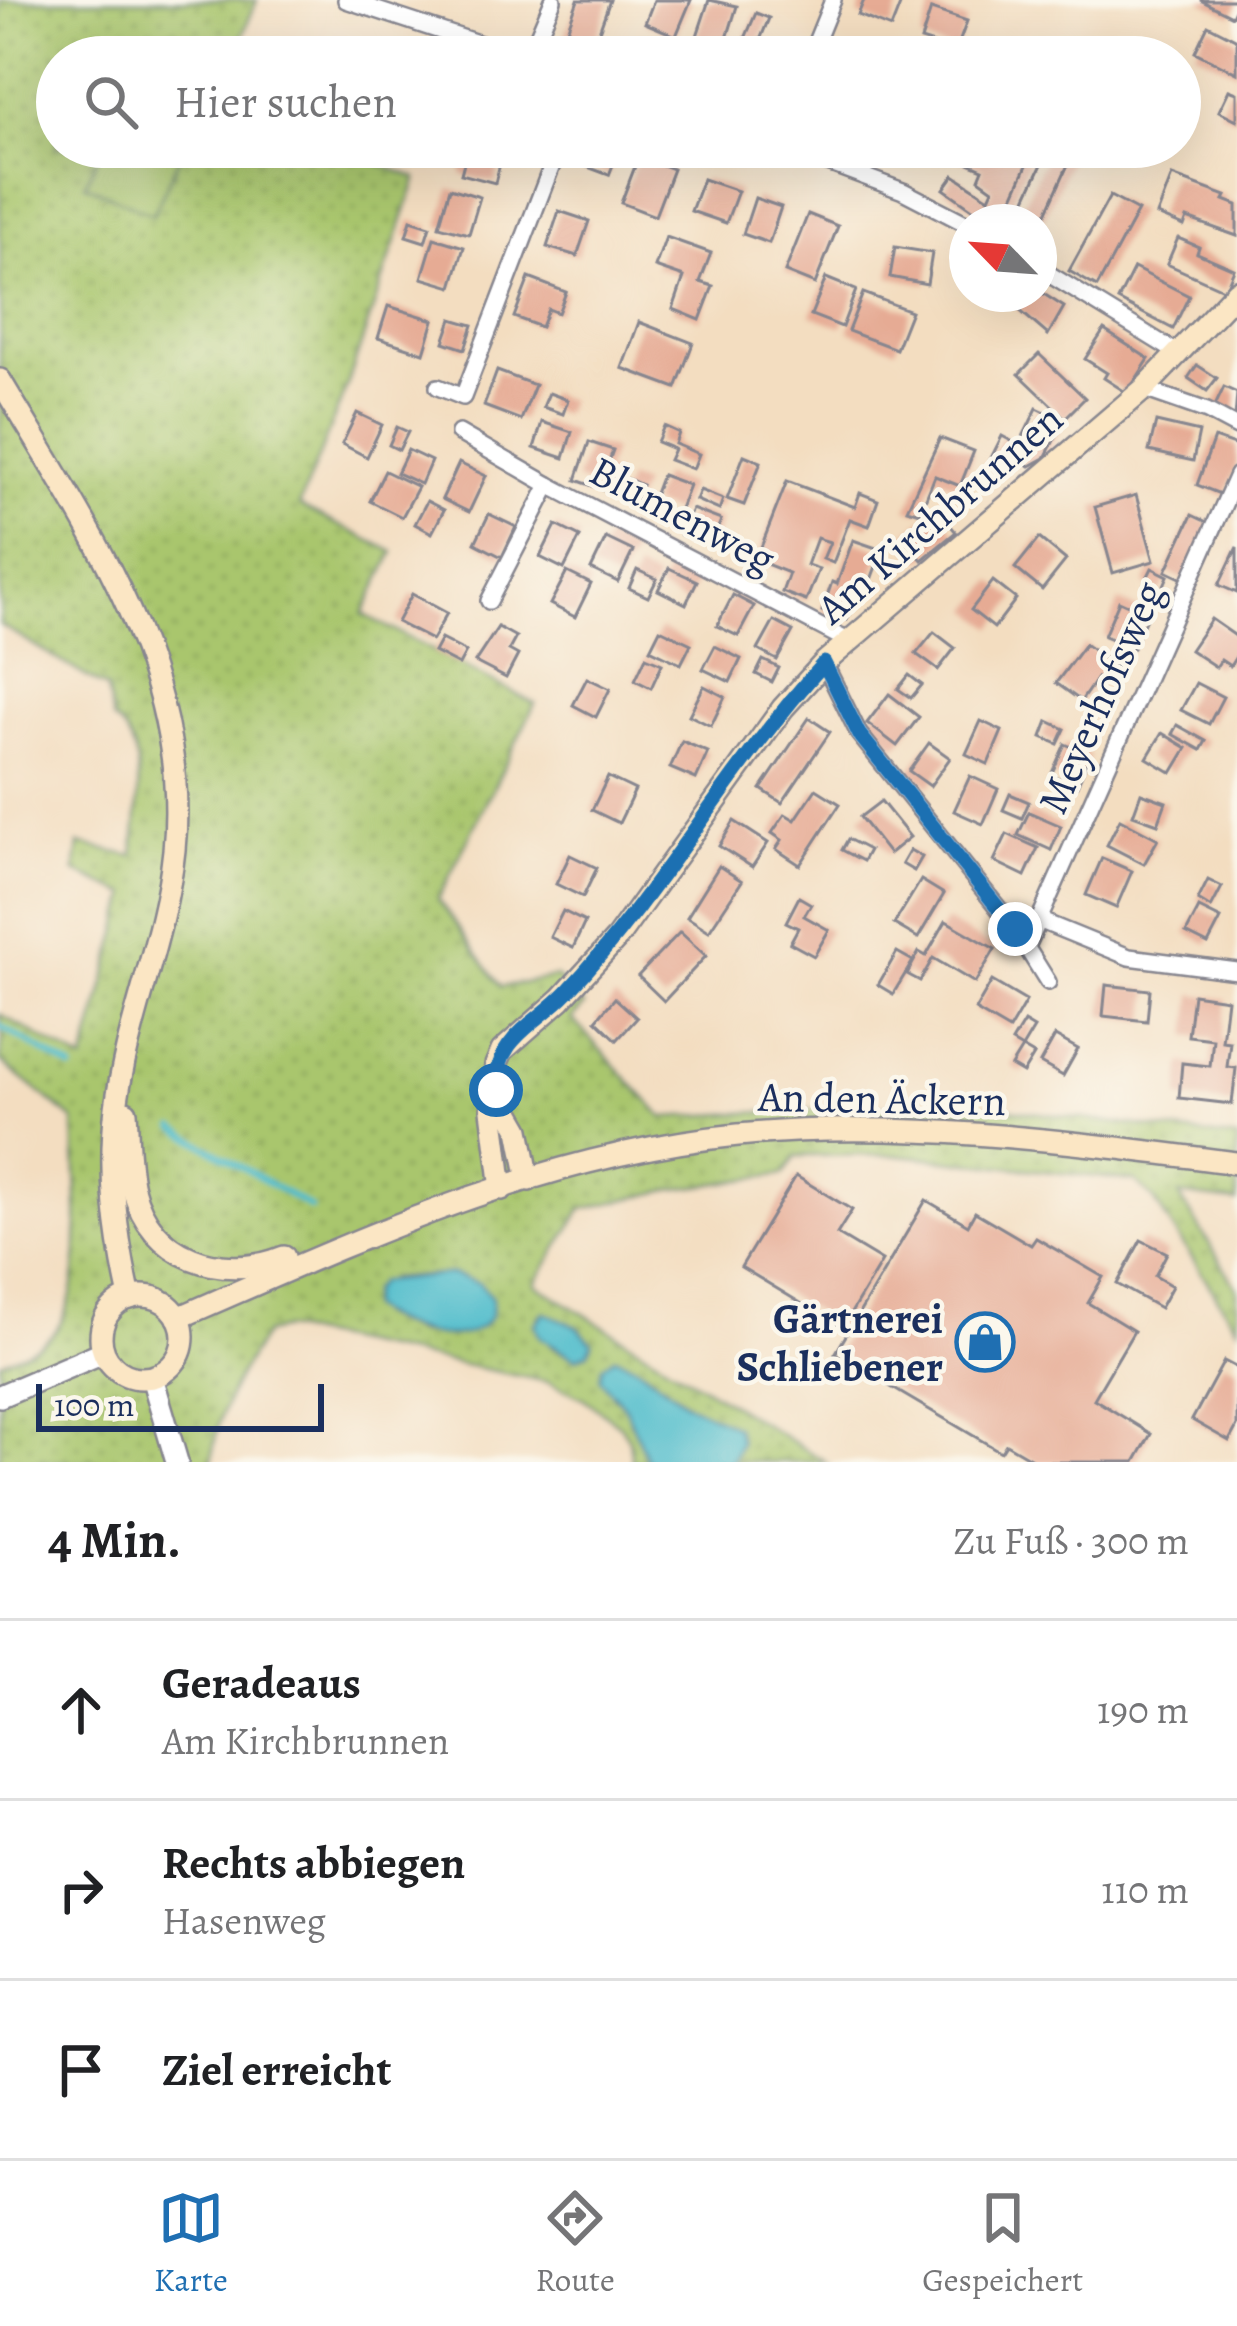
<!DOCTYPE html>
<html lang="de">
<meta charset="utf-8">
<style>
body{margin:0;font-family:Alegreya,serif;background:#f6f6f6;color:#202124}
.compass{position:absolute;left:949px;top:204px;width:108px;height:108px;border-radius:50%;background:#fff;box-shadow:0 12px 48px #0002;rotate:295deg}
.scale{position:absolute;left:36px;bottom:30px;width:288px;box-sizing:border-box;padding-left:12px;border:6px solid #1b2f5e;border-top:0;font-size:33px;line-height:42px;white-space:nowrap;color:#1b2f5e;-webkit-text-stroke:9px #fbf7ec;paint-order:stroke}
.stop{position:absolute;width:36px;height:36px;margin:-27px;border:9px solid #1f6fb2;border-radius:50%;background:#fff}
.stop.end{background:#1f6fb2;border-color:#fff;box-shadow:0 3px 12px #0008}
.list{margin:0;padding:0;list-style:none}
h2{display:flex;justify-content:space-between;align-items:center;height:156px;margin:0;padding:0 48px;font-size:51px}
h2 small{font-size:39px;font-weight:400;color:#757577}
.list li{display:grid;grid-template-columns:78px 1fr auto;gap:36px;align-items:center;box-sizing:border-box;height:180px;padding:0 48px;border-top:3px solid #e0e0e0}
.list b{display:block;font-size:45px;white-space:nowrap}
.list p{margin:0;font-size:39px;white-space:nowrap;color:#757577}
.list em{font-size:39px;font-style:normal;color:#757577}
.icon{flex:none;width:66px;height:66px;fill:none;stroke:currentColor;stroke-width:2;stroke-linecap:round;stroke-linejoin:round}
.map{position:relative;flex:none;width:1237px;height:1462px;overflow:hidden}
.search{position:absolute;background:#fff;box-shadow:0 12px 48px #0002;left:36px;right:36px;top:36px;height:132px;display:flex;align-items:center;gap:30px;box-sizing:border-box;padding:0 42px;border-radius:66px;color:#757577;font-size:45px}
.sheet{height:696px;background:#fff}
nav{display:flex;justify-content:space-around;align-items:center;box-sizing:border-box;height:168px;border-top:3px solid #e0e0e0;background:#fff;font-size:33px;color:#757577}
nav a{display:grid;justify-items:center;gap:6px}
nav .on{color:#1f6fb2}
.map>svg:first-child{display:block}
.grass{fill:url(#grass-dots);stroke:#627a66;stroke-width:3;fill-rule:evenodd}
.pitch{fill:#a9c66d;stroke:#627a66;stroke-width:3}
.water{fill:#51bdcc;stroke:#367695;stroke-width:3}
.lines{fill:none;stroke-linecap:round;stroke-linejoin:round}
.stream{stroke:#51bdcc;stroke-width:6}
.building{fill:#e6ab94}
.minor-casing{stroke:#87868f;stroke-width:20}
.tertiary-casing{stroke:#87868f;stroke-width:26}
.secondary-casing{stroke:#87868f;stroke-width:26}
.minor{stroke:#fff;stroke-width:15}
.tertiary{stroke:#fff;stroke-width:21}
.secondary{stroke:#fbe6c4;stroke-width:21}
.route{stroke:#1f6fb2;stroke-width:15}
.labels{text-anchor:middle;stroke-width:9;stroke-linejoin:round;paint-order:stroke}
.street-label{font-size:42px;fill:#1b2f5e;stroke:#fbf7ec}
.poi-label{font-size:42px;font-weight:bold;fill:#1b2f5e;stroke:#fbf7ec;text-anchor:end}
</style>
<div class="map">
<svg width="1237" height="1462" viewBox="0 0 1237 1462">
<defs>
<pattern id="grass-dots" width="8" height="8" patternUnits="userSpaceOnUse" patternTransform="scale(3)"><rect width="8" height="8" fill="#a9c66d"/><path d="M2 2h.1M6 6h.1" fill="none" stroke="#91aa61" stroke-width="1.8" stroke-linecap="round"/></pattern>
</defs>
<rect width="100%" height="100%" fill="#fbf7ec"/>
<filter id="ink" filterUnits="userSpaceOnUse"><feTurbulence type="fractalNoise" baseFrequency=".00833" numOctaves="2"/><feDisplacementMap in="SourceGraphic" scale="24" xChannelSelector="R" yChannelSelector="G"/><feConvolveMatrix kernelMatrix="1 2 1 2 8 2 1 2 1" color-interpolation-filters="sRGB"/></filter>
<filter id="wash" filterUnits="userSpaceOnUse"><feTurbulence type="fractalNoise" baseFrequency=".004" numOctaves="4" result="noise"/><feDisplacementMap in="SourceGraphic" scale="48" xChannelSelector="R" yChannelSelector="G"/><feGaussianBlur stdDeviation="2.7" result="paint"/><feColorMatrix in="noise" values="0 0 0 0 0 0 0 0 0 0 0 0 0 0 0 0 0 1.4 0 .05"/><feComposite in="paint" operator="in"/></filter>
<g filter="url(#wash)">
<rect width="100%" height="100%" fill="#f3ddc0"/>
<path class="grass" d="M0,0H257L234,57H57V147H334L417,178L348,383L299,506L394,552L363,614L535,704L438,899L501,987L556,977L584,1006L572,1019L663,1117L932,1104L1009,1109L1237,1139V1202L1179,1195L1237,1288V1327L1154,1200L1135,1181L900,1155L796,1156L784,1174L670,1190L582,1209L535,1284L826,1462H731L740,1442L637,1366L612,1395L626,1408L648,1462H632L629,1439L620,1425L583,1398L548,1382L284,1329L265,1333C239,1372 215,1414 212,1462H0V1362C19,1354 43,1347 56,1330C89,1288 74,1174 74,1120L0,1061L3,1036L0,1014L84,1062L128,895L75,872L79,844L133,856C136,817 151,745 113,720L107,689L0,625ZM452,1274L461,1335L416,1333L380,1316L391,1279ZM544,1312L578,1327L592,1344L588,1353L576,1358L550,1345L538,1317Z"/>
<path class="pitch" d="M102,147H184L153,215L85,184Z"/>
<g class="water">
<path d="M452,1274L479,1283L492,1298L491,1316C465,1354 399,1329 369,1308L371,1291L379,1282Z"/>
<path d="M544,1312L578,1327L592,1343L588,1353L576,1358L540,1337L535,1324Z"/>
<path d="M614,1357L637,1366L686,1403L736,1427L740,1442L731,1462H648L626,1408L600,1379L602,1366Z"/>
</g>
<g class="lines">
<g class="stream">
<path d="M0,1026L72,1069"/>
<path d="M175,1128L311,1208"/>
</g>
</g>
<g id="blocks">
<g class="building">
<path d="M578,0H610L593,48L564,38Z"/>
<path d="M654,0H691L676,36L645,23Z"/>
<path d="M709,0L737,6L724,48L696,39Z"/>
<path d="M864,0H902L891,28L858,15Z"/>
<path d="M1200,0H1237V5L1232,16Z"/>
<path d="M931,9L967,21L956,51L921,40Z"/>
<path d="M756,13L769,18L753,57H737Z"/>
<path d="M1208,25L1237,40V73L1195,52Z"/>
<path d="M1229,90L1237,93V120L1219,111Z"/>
<path d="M468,147L503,152L495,183L461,174Z"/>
<path d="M586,147H620L609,175L579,164Z"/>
<path d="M950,147H1035L1002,222H991L944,189L954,175L989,198L993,189L979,179L983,169L947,154Z"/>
<path d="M1050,147H1076L1042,222H1015Z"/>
<path d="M639,156L673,169L655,216L621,203Z"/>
<path d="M1172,176L1226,196L1224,200L1237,205V236L1187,218L1184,226L1157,215Z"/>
<path d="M703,179L738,191L726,223L691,211Z"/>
<path d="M450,188L480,197L469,234L439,226Z"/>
<path d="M1110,196L1138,211L1097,287L1069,271Z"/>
<path d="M755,198L781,207L769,243L743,234Z"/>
<path d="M559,211L589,221L577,256L547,247Z"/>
<path d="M808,214L838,226L815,284L785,272Z"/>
<path d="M411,220L430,226L425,242L406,236Z"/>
<path d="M666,237L711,253L700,282L713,286L700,320L673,309L684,277L655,267Z"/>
<path d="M434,238L464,247L452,287L422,278Z"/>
<path d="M1178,238L1199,247L1197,253L1234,269L1225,290L1167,264Z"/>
<path d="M895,247L932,253L927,284L890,277Z"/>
<path d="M1134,268L1189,296L1173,329L1118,300Z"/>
<path d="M529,278L566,292L558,313L548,309L541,327L514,317Z"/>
<path d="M826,278L856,290L842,327L811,315Z"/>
<path d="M1039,291L1064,307L1048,335L1011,303L1018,294Z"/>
<path d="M863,293L911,311L896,349L848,331Z"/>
<path d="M388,306L434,320L424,353L378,338Z"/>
<path d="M452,319L473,325L465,349L444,342Z"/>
<path d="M639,322L693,343L676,388L622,368Z"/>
<path d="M1104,330L1149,359L1127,393L1104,378L1107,373L1085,359Z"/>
<path d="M1039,354L1085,398L1065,418L1019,374Z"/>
<path d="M1197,365L1217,378L1207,391L1188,378Z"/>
<path d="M497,371L535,385L521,420L484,406Z"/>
<path d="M1224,387L1237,393L1235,418L1214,408Z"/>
<path d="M549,393L568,400L563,414L543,407Z"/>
<path d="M1037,408L1064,421L1045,458L1030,466L1011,456L1003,470L989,462L1002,436L1019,445Z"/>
<path d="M357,413L382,425L367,457L342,444Z"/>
<path d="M542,422L572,432L564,458L534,448Z"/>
<path d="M1156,422L1199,432L1193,461L1149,451Z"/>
<path d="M664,426L679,433L675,444L699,454L693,469L669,460L674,449L657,442Z"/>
<path d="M397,427L408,432L399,450L389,445Z"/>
<path d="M940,438L974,451L960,486L935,476L920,513L907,509Z"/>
<path d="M1214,438L1237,446V463L1225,496L1197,485Z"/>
<path d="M589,442L613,450L605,472L616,476L610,492L576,480Z"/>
<path d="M408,450L431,461L421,484L397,473Z"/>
<path d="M744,455L761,462L744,505L727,499Z"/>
<path d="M459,463L486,476L469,512L442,499Z"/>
<path d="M385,471L418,487L402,517L370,501Z"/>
<path d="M662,475L689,485L678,514L651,504Z"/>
<path d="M628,479L642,485L635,501L621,496Z"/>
<path d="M787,481L855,507L860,493L878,500L869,526L850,519L833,563L823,559L830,542L817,538L807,565L819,569L806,601L782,592L789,573L756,560Z"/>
<path d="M700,490L723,499L719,510L696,500Z"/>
<path d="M1136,495L1154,561L1113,573L1095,507Z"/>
<path d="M427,501L444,510L432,533L415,524Z"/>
<path d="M936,508L956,532L922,560L902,537Z"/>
<path d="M692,509L721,520L711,546L681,535Z"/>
<path d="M489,514L516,527L502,557L475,543Z"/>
<path d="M1192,515L1211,524L1185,580L1166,571Z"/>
<path d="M556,525L580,537L564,569L540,557Z"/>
<path d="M606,538L633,551L618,582L591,569Z"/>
<path d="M1039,538L1066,560L1042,590L1015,568Z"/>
<path d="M853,540L882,550L865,596L857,593L847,620L822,611L832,582L837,584Z"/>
<path d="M1237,547V593L1219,585Z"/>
<path d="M669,568L697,581L686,604L658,590Z"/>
<path d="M1152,568L1168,576L1161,592L1144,584Z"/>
<path d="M637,570L657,579L648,597L629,588Z"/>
<path d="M567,572L591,584L575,617L550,604Z"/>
<path d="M993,581L1016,599L994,628L971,610Z"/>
<path d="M412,594L447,613L432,640L397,622Z"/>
<path d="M733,595L754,606L738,636L717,626Z"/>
<path d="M1119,601L1148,614L1133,648L1104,636Z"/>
<path d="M1211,619L1237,637V655L1230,666L1221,660L1216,667L1190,650Z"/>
<path d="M774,621L793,631L777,660L758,650Z"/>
<path d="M498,627L516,637L509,650L518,655L506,678L475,662Z"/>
<path d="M660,629L691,644L681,664L650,649Z"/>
<path d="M934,632L955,648L938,670L916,654Z"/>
<path d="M441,639L466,652L459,665L434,652Z"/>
<path d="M1085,644L1117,668L1105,684L1097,678L1081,701L1056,683Z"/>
<path d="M715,646L741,659L730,682L703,669Z"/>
<path d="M646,657L662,664L651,688L635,680Z"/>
<path d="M763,660L779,668L772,682L756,674Z"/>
<path d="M909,675L922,685L911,698L898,689Z"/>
<path d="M587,678L610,689L596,717L573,705Z"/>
<path d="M1196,683L1223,697L1209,724L1181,710Z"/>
<path d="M704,686L725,697L711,726L689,715Z"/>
<path d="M889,694L919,717L897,746L867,723Z"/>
<path d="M809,718L830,732L782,803L761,789Z"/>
<path d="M981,721L1002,731L988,764L966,754Z"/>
<path d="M1048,721L1065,729L1058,744L1042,737Z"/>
<path d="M1177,725L1206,741L1201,750L1172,734Z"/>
<path d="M1162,733L1187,748L1172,773L1147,758Z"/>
<path d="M682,741L708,752L696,779L670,768Z"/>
<path d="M929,743L950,758L930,786L909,771Z"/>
<path d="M1065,744L1090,755L1077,786L1051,775Z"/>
<path d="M970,776L998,789L983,824L954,811Z"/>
<path d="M608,777L635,790L619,823L592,810Z"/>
<path d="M816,789L840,804L800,865L776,849L782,840L772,833L785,814L795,820Z"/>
<path d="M1141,793L1166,802L1158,824L1133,815Z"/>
<path d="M1010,794L1029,802L1022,818L1003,810Z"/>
<path d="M881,801L910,837L889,854L860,817Z"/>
<path d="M1029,812L1061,826L1051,850L1018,835Z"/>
<path d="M1120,819L1158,839L1144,864L1107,845Z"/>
<path d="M734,821L768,843L752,867L719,846Z"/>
<path d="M1007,834L1038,848L1025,876L994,861Z"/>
<path d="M848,839L869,850L863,861L842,850Z"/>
<path d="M910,850L922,857L914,871L902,864Z"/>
<path d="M570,855L597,868L583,897L556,884Z"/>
<path d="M1102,858L1132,871L1116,908L1086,895Z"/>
<path d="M719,866L742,881L709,931L687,917Z"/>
<path d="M921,880L944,894L918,938L894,924Z"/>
<path d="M1208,880L1222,887L1211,908L1198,900Z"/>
<path d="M799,897L811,904L804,916L829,930L814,956L790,943L798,928L786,922Z"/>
<path d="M1199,908L1221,919L1208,944L1186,933Z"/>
<path d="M563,911L585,922L573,948L550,937Z"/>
<path d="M946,921L995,949L975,983L933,958L920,981L907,974L919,952L926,956Z"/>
<path d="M680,932L706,956L664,1001L638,976Z"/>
<path d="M897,952L913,961L893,994L878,985Z"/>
<path d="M992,981L1026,1001L1009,1030L975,1010Z"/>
<path d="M1106,985L1150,990L1147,1021L1103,1016Z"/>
<path d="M1193,994L1227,999L1222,1041L1230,1042L1227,1067L1236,1068L1232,1104L1179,1098L1182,1063L1210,1066L1213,1039L1188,1036Z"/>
<path d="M615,998L637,1018L617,1040L596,1020Z"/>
<path d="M1024,1022L1034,1028L1022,1048L1012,1042Z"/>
<path d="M1055,1036L1078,1049L1063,1076L1040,1063Z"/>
<path d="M1022,1048L1034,1055L1023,1073L1011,1066Z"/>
<path d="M796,1176L852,1210L837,1234L882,1261L842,1328L741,1267Z"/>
<path d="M926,1200L968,1225L975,1212L1031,1245L1036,1238L1103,1277L1088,1303L1134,1331L1094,1399L1151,1434L1135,1462H1037L1006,1444L1001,1452L835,1354Z"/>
<path d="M1141,1240L1167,1253L1155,1276L1172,1286L1160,1308L1117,1284Z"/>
<path d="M1224,1361L1237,1368V1426L1229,1441L1192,1420Z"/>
</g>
</g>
</g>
<g filter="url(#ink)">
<use href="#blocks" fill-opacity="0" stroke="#87868f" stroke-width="3"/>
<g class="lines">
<g class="minor-casing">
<g id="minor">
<path d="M346,0L520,57"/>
<path d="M529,57L553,0"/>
<path d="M810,57L833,0"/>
<path d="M785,147L903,191L967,224"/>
<path d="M1039,268L1179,354"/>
<path d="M438,387L463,397L559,147"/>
<path d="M1144,389L1207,411L1237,427"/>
<path d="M459,433L549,485L848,641"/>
<path d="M489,601L549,485"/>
<path d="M824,663L859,734L1015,929L1048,982"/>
<path d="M1041,921L1129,957L1237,971"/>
<path d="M1027,947L1237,475"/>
</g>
</g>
<g class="tertiary-casing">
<g id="tertiary">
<path d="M152,1377L177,1462"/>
<path d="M0,1396L103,1352"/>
</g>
</g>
<g class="secondary-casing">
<g id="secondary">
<path d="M0,380C86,525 192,673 174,850C165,938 127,1020 116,1108C108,1172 116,1235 130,1298"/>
<path d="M496,1089L519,1129L529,1180"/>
<path d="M126,1112C128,1137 127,1163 133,1188C150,1259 222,1282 284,1257"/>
<path d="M502,1189L492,1110L496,1065L502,1051L561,999L617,938L783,708L824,663L1144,389L1237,291"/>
<circle cx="142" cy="1337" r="41"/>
<path d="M178,1318C357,1240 542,1154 738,1135C905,1119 1072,1142 1237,1163"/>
</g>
</g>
<use href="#minor" class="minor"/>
<use href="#tertiary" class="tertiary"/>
<use href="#secondary" class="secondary"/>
</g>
</g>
<g class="lines" filter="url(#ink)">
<path class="route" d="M496,1090C496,1036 535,1026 568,991C663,889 731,765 824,663L859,734L1015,929"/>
</g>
<defs>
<g id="shop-ring" transform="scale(3)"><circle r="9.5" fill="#fbf7ec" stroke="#1f6fb2" stroke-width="1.5"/><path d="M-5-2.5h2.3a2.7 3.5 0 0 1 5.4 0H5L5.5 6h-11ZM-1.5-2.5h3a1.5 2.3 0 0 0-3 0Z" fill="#1f6fb2"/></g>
</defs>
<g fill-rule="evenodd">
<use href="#shop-ring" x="985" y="1342"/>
</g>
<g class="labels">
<g class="street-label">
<text transform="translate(939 513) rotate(-41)" y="15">Am Kirchbrunnen</text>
<text transform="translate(683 514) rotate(28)" y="15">Blumenweg</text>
<text transform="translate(1100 697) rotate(-66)" y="15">Meyerhofsweg</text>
<text transform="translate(882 1098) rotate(1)" y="15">An den Äckern</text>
</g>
<g class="poi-label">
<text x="943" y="1333">Gärtnerei<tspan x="943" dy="48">Schliebener</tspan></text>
</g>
</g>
</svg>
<svg class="compass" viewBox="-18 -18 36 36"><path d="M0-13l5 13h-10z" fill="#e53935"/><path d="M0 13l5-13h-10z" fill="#757577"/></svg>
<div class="scale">100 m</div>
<div class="stop" style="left:496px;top:1090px"></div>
<div class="stop end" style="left:1015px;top:929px"></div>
<div class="search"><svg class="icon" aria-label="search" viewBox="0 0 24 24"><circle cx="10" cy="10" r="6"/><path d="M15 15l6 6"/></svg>Hier suchen</div>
</div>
<section class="sheet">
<h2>4 Min.<small>Zu Fuß · 300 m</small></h2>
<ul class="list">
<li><svg class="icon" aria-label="ahead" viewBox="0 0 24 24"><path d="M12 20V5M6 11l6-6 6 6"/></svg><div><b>Geradeaus</b><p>Am Kirchbrunnen</p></div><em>190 m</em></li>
<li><svg class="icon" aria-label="right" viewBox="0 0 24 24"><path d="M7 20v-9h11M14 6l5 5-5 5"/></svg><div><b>Rechts abbiegen</b><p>Hasenweg</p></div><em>110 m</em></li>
<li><svg class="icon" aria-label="arrive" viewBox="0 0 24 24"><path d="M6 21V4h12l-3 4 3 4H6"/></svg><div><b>Ziel erreicht</b></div></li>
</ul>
</section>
<nav>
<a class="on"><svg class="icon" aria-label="map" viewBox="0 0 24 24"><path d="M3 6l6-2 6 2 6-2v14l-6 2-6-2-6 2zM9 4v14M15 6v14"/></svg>Karte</a>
<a><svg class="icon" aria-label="directions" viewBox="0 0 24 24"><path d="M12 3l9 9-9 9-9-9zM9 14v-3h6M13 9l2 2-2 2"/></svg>Route</a>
<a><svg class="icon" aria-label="saved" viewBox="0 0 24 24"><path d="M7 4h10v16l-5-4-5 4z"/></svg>Gespeichert</a>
</nav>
